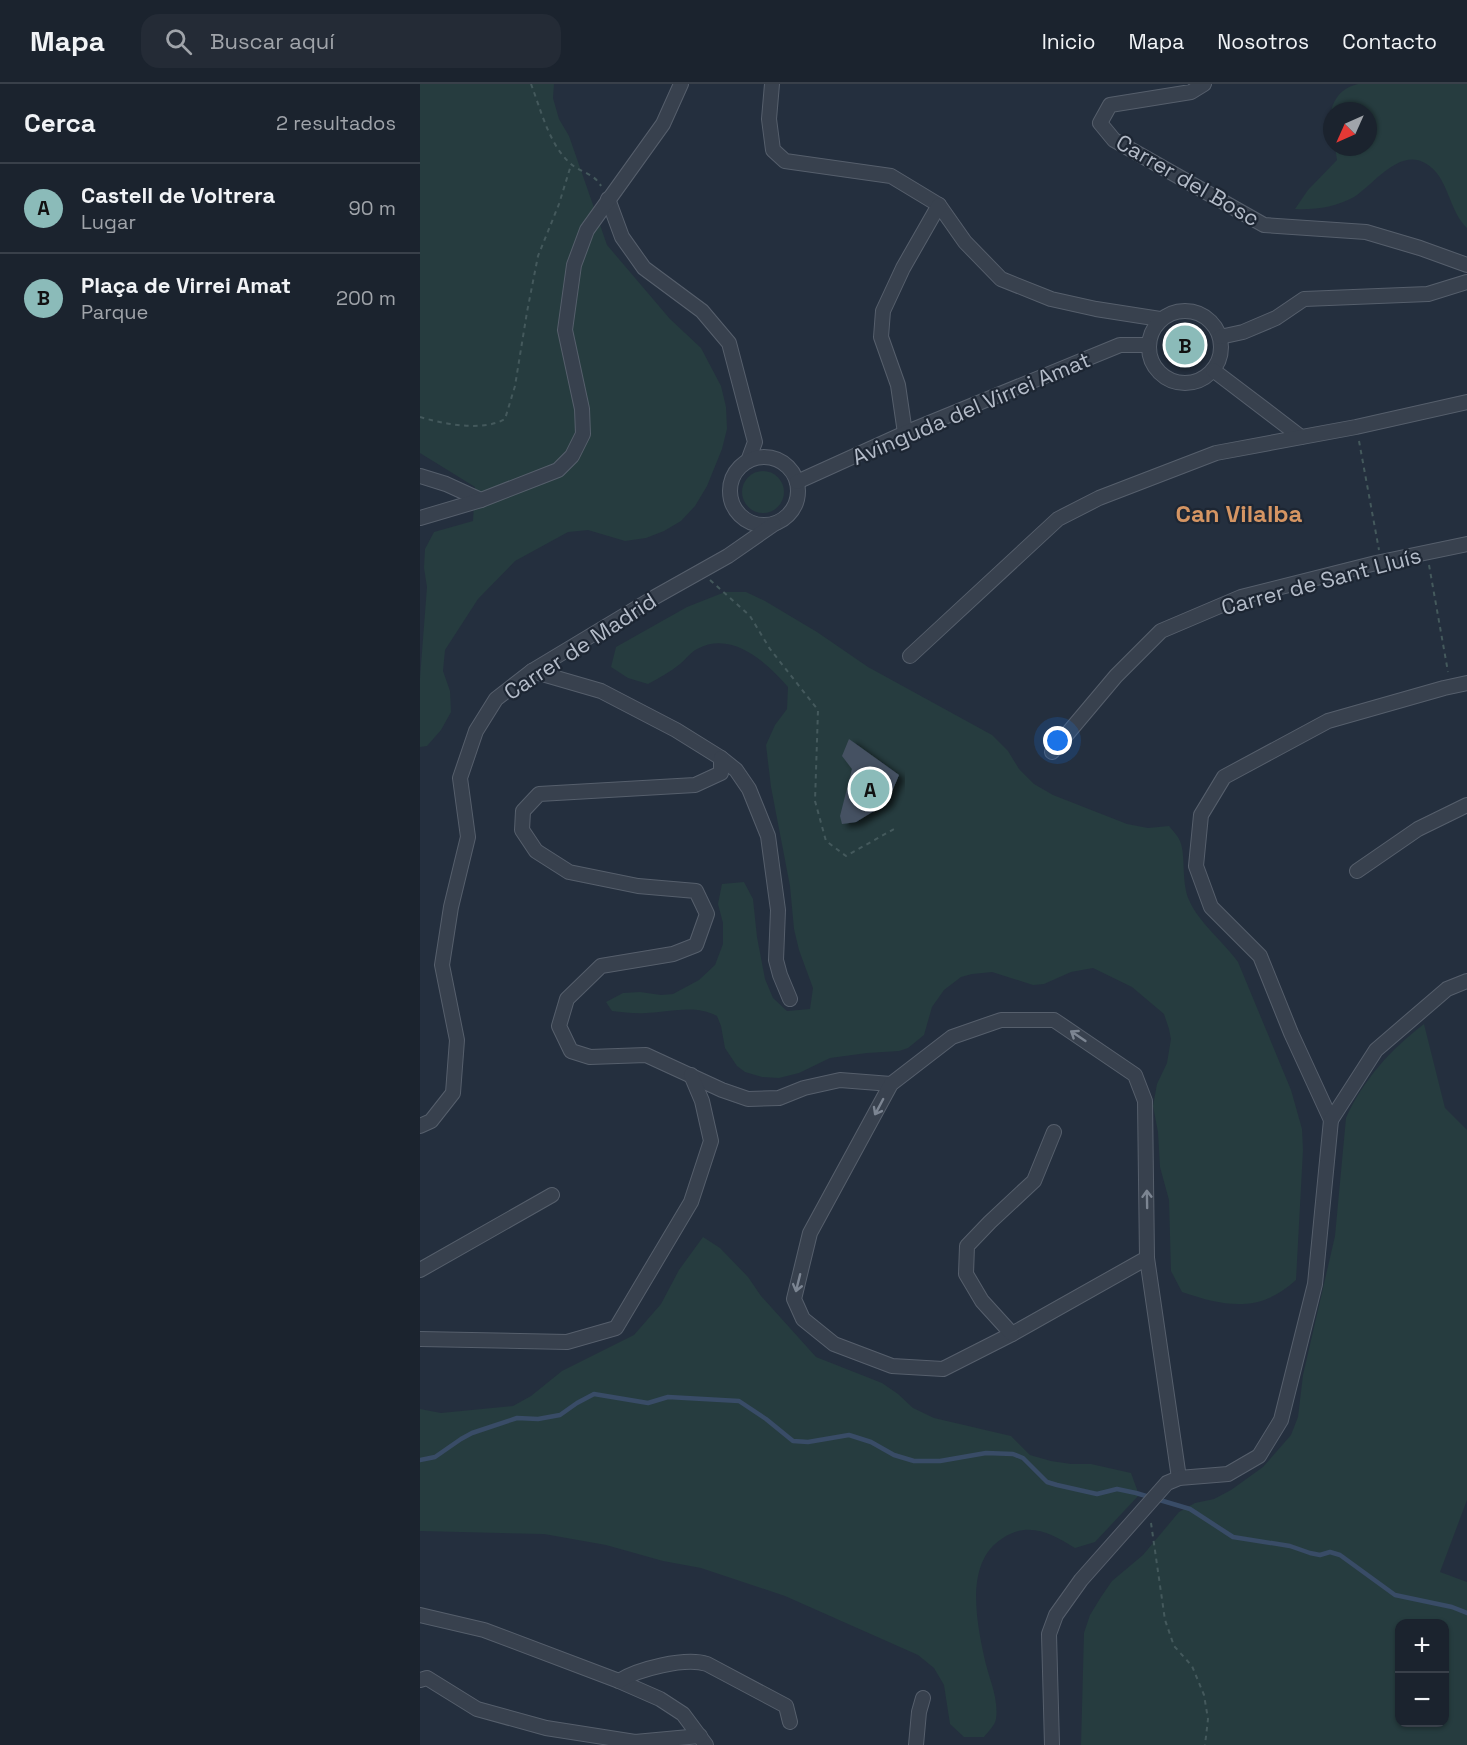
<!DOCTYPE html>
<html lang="es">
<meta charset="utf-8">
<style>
body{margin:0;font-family:"Space Grotesk",sans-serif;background:#242b36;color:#f1f3f6}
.controls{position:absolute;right:18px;bottom:18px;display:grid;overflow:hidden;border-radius:12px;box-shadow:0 2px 4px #0004}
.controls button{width:54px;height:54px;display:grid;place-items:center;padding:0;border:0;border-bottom:2px solid #39404a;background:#1b232e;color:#f1f3f6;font:30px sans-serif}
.compass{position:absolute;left:903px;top:18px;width:54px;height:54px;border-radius:50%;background:#1b232e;box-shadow:0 2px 4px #0004;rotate:225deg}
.you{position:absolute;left:638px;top:657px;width:21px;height:21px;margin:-15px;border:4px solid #fff;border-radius:50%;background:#1a73e8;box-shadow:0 0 0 9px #1a73e833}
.badge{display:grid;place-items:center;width:39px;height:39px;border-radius:50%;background:#8bbbb9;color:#111;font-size:20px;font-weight:700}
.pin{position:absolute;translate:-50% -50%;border:3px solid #fff;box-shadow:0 2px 6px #0006}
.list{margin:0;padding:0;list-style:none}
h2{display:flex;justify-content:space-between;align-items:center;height:78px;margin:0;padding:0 24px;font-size:26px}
h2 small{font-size:20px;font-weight:400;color:#a0a4aa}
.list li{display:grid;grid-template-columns:39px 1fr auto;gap:18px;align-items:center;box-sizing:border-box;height:90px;padding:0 24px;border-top:2px solid #39404a}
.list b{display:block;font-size:22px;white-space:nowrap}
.list p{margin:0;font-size:20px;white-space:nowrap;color:#a0a4aa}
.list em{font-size:20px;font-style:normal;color:#a0a4aa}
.icon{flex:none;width:33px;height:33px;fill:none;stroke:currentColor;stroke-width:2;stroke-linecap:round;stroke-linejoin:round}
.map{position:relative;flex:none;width:1047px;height:1661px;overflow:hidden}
header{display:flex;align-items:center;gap:36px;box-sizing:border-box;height:84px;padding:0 30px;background:#1b232e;border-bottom:2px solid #39404a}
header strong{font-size:28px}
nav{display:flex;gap:33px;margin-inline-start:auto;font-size:21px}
.search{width:420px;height:54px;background:#242b36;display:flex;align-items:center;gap:15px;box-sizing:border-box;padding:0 21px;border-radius:18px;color:#a0a4aa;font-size:22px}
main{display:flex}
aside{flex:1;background:#1b232e}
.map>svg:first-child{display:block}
.green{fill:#263c3f;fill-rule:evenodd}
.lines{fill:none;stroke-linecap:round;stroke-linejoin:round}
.stream{stroke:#394c67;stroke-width:4.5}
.building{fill:#455162;filter:url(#shadow)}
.street-casing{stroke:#565f6c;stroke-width:16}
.path{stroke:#44595c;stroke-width:2;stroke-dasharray:4.5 4.5;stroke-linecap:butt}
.street{stroke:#38414e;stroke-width:14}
.oneway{stroke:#7c8592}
.labels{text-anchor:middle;stroke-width:4.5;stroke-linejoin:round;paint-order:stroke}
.street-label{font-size:22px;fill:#b4bcc9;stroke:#1d2633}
.neighbourhood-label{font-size:24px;font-weight:bold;fill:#d59563;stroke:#1d2633}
</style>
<header>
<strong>Mapa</strong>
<div class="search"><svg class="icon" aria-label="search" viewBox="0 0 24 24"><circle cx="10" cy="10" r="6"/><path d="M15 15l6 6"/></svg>Buscar aquí</div>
<nav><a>Inicio</a><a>Mapa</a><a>Nosotros</a><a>Contacto</a></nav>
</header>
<main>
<aside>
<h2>Cerca<small>2 resultados</small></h2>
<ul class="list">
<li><span class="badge">A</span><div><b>Castell de Voltrera</b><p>Lugar</p></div><em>90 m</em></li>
<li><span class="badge">B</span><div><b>Plaça de Virrei Amat</b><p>Parque</p></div><em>200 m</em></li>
</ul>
</aside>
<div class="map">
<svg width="1047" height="1661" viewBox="0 0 1047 1661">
<defs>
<filter id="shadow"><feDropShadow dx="6" dy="3.5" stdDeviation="3" flood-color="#0009"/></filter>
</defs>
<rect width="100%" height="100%" fill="#242f3e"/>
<g class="green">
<path d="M0,0H134L133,14L139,35L149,52L187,161L250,235L281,264L301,302L306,323L307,345L302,365L287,402L275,422L261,437L244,447L226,454L205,457L168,446L148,448L95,477L58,515L25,566L23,587L30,607L31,628L21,646L7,662L0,663V594L7,503L4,484L5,465L14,448L53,437L55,403L0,369Z"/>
<path d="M938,0H1047V144C1028,126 1029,92 1005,79C979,64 953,101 934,113C916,123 895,126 875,125L888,106L917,76L915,63H948V27H912V50C906,29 914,5 938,0Z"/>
<circle cx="765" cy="262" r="20"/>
<circle cx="343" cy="408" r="21"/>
<path d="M305,508H326L345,517L397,548L448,583L572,651L588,667L599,685L614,700L633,711L707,740L728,744L749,742C753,747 758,752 760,757C766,771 761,798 769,816C779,839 803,857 818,878L871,1006L882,1045L883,1066L876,1196C840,1229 806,1223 762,1208L751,1187L749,1116L740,1083L738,1048L733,1022L737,1000L747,979L751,955L749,945L744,930L712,903L673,884L651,888L624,900L613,901L572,888L552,890L541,893L524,906L512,923L504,951L488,964L479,967L447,969L410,974L379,989L359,994L342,993L325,988L317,982L305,964L301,942L297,932C275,920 251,928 226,929C215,930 203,928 192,927L186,918L203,909L220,908L241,911L253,910L279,896L295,881L303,860V839L298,820L302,800L324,798L333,815L337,853L345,895L353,914L367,927L390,925L393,904L379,866L374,845L370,802L351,703L346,661L355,641L367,625L368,603C346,578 312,546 277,565C271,568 266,575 260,580C250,588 239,594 228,600L208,594L191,583L196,563L267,523Z"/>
<path d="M1004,940L1025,1024L1047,1046V1416L1020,1488L1047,1498V1661H661L664,1549L670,1531L681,1513L692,1497L723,1471L759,1428L775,1419L794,1415L811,1406L843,1383L871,1351L878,1333L883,1291L915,1152L926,1034C943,996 971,965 1004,940ZM980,1540H1024V1638H980Z"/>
<path d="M283,1153L300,1164L328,1193L341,1212L396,1273L462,1299L478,1310L493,1324L514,1334L591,1352L610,1371L631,1377L651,1380H671L711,1389L719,1411L675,1458L655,1464C631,1449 609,1437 583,1454C545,1477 556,1535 564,1572C568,1593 579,1613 576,1635C575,1641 568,1648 564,1653H544L530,1640L524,1601L514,1584L498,1571L365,1512L281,1484L243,1477L186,1461L124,1450L0,1447V1325L21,1329L93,1322L111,1312L142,1287L214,1251L241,1220L259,1186Z"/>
</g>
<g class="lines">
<path class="stream" d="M0,1376L15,1373L41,1355L52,1349L97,1334L118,1335L140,1331L157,1319L174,1310L228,1319L248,1313L319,1317L346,1335L373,1357L388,1358L429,1351L451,1358L474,1371L494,1377H520L566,1369L593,1370L603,1374L627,1398L637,1401L677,1410L697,1405L716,1409L770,1425L813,1453L870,1462L890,1469L900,1471L910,1468L920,1471L975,1511L1032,1523L1047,1529"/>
</g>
<path class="building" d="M429,655L479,691L467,719L436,738L422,740L420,732L432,685L422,672Z"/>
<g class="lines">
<g class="street-casing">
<g id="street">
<path d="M352,0L349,35L353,66L365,77L471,92L519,121L545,158L581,195L631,215L676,225L740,235"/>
<path d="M784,0L771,8L690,21L680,39L694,56L844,141L946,148L1000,164L1047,181"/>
<path d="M188,115L202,153L224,184L282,227L309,259L335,358L328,377"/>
<circle cx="765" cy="263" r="36"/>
<path d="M800,253L823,248L856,234L884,215L1008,210L1047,198"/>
<path d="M793,286L881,353"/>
<path d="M485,349L478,301L461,253L463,227L483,184L519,121"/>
<circle cx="344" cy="407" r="34"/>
<path d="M0,392L26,400L61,416"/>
<path d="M377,398L485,349L700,261H728"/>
<path d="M0,434L61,416L138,386L152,372L163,350L162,325L145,246L154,181L167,146L243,40L261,0"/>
<path d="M490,572L638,435L679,414L796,369L936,343L1047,318"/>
<path d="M112,587L181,607L256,646L301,674L316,686L329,705L348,752L358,826L356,876L360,891L370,915"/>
<path d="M632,668L696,592L741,547L821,513L956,479L1047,460"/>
<path d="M301,674V689L275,701L119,710L103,727L102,746L116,767L149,788L218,802L276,807L287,830L276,861L253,870L181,882L147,915L139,942L151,967L170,973L226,971L302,1006L328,1015L359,1014L384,1004L420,996L471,1000"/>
<path d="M937,787L998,745L1047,721"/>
<path d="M911,1036L871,949L840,872L791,823L776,782L781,731L804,693L908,637L1024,604L1047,599"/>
<path d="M0,1042L11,1037L33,1009L37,956L22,881L31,823L48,753L40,694L56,647L76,615L112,587L235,513L308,472L354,440"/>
<path d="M727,1174L592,1250L523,1285L472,1282L414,1260L383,1235L374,1215L390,1149L471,1000L532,953L581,936H634L715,991L725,1017L727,1174L759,1394"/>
<path d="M0,1186L132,1111"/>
<path d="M592,1250L562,1217L546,1190L547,1162L570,1138L614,1097L634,1048"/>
<path d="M0,1255L147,1258L196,1244L271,1118L291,1057L282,1017L271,991"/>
<path d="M0,1531L64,1546L199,1597L240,1615L263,1630L286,1661"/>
<path d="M0,1596L7,1594L57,1625L126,1644L215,1658L280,1652"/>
<path d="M199,1597C218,1585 265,1573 287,1580L366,1622L370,1638"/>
<path d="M496,1661L499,1628L503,1614"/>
<path d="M632,1661L629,1550L636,1531L661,1496L747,1399L759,1394L808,1390L839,1372L861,1336L895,1200L911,1036L956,966L1027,905L1047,897"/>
</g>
</g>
<g class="path">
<path d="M111,0C121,26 129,61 151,80C160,88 175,90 181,102"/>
<path d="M0,333C24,340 62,348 85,335L95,302L107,228L118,172L139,120L151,81"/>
<path d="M939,357L959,466"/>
<path d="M1009,481L1028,588"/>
<path d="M290,496L330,532L350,565L398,626L395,717L406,757L426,772L474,745"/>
<path d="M731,1439L745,1536L754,1562L772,1582L784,1611L788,1635L785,1661"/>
</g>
<use href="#street" class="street"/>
</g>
<defs><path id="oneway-shaft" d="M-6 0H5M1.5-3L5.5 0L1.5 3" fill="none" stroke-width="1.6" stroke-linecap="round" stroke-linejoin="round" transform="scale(1.5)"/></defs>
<g class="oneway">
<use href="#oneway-shaft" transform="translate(658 952) rotate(-146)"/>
<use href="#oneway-shaft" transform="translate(459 1023) rotate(118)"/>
<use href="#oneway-shaft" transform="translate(727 1115) rotate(-91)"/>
<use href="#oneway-shaft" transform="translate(378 1199) rotate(104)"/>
</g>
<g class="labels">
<g class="street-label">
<text transform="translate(768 96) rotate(30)" y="8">Carrer del Bosc</text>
<text transform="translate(551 324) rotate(-23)" y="8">Avinguda del Virrei Amat</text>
<text transform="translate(901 497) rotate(-15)" y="8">Carrer de Sant Lluís</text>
<text transform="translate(160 562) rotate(-33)" y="8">Carrer de Madrid</text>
</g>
<g class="neighbourhood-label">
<text x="819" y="438">Can Vilalba</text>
</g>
</g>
</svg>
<div class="controls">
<button>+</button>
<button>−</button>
</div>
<svg class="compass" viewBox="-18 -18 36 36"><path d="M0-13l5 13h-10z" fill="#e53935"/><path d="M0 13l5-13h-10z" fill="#a0a4aa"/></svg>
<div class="you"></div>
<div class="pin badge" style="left:450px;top:705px">A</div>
<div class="pin badge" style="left:765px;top:261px">B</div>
</div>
</main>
